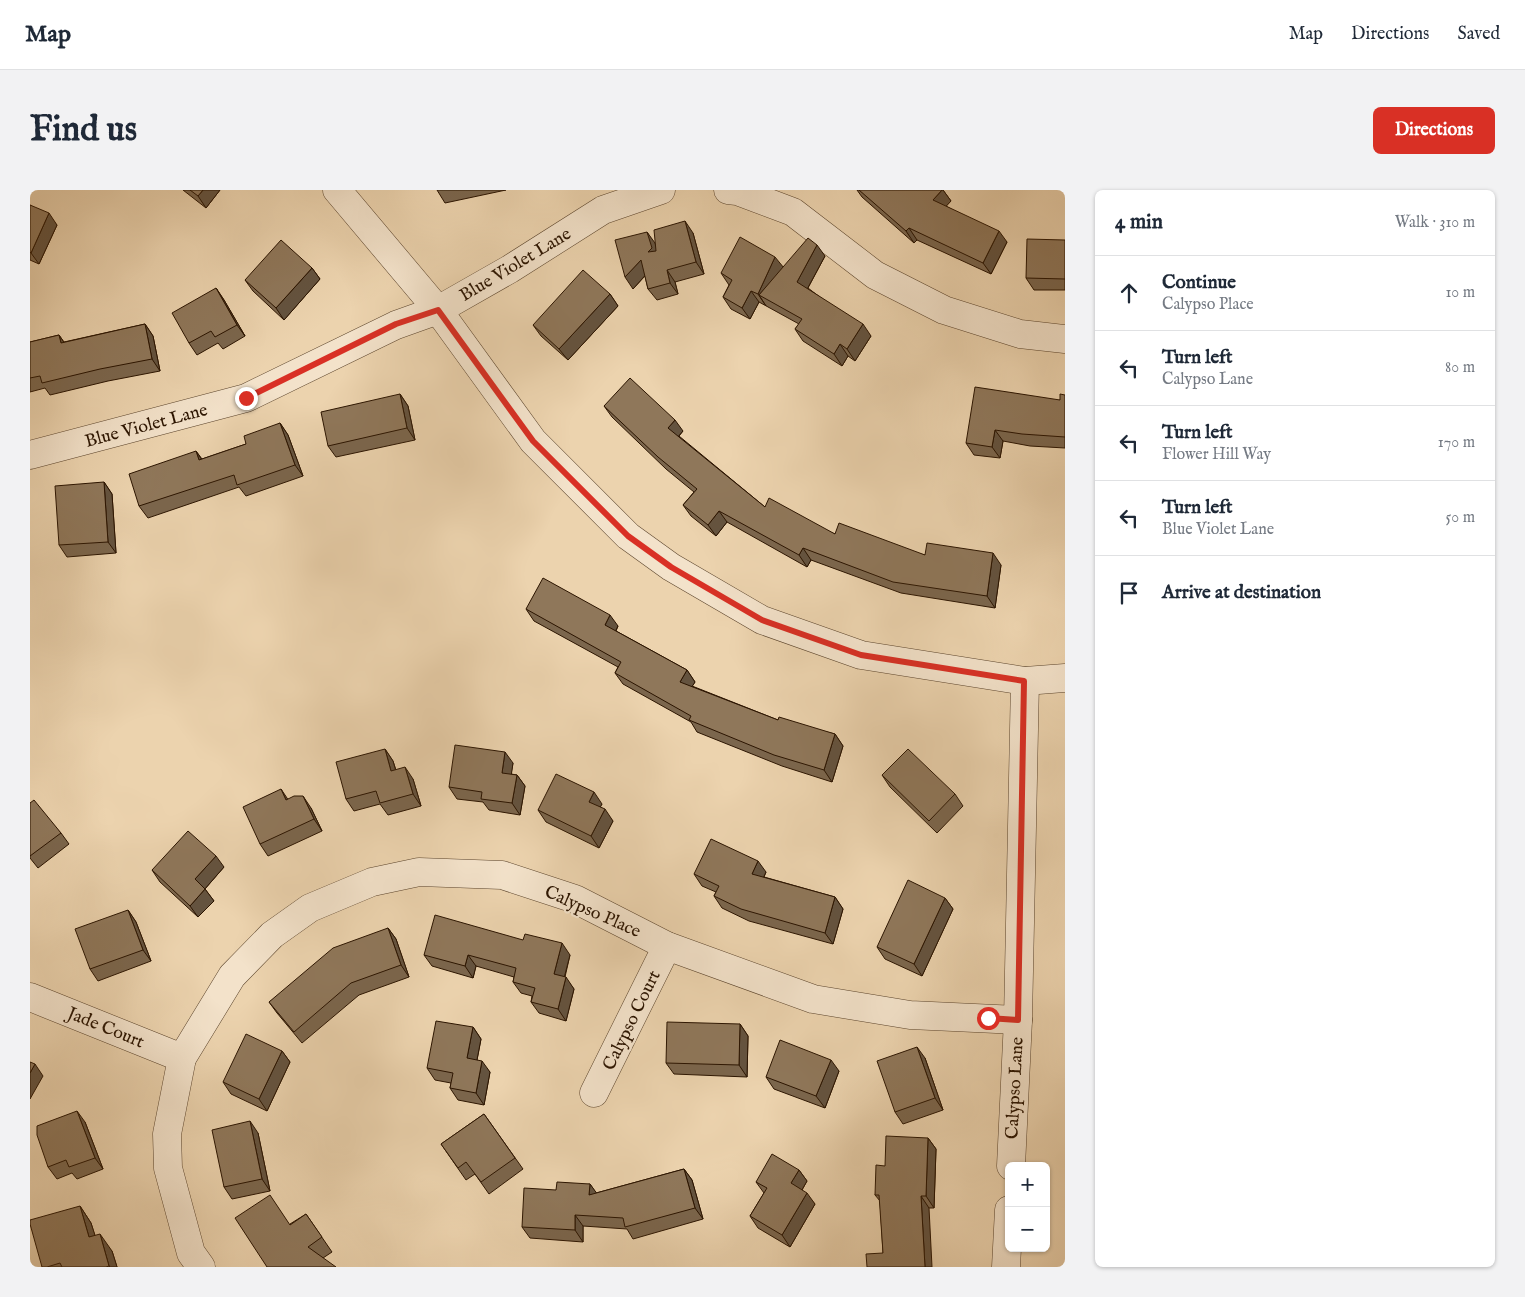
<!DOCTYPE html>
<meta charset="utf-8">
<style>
body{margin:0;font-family:"IM FELL English",serif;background:#f2f2f3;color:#1f2937}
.controls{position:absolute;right:15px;bottom:15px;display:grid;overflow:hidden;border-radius:8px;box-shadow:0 1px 4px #0004}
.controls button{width:45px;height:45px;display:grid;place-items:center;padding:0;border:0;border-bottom:1px solid #e0e1e3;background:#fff;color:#1f2937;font:25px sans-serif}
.stop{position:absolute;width:15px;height:15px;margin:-11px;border:4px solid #d93025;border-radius:50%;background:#fff}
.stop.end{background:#d93025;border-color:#fff;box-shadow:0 1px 5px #0008}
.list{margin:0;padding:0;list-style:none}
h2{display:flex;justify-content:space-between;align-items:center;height:65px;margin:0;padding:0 20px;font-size:21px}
h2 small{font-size:16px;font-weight:400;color:#747a83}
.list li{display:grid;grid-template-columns:32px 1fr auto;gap:15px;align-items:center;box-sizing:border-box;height:75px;padding:0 20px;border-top:1px solid #e0e1e3}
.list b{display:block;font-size:19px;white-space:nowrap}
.list p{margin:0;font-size:16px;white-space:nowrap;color:#747a83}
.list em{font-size:16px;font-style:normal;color:#747a83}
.icon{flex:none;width:28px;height:28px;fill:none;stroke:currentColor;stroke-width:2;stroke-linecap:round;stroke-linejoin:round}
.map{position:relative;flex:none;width:1035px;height:1077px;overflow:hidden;border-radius:8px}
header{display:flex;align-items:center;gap:30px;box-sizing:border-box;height:70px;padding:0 25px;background:#fff;border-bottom:1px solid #e0e1e3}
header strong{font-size:24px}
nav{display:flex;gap:28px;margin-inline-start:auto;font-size:18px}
.intro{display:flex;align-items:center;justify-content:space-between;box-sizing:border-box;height:120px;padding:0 30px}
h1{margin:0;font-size:35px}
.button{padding:12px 22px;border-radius:8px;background:#d93025;color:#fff;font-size:18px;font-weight:700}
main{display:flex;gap:30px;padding:0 30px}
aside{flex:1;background:#fff;border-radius:8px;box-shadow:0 1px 4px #0004}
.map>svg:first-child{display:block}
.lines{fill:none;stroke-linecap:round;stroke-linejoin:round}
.minor-casing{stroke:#5b442c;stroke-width:29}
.tertiary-casing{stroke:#5b442c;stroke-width:29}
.minor{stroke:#f3e2ca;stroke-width:28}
.tertiary{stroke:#f3e2ca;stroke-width:28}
.wall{fill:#7b664d;stroke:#2b1400}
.shaded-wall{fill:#64533f;stroke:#2b1400}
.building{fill:#8f775a;stroke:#2b1400}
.route{stroke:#d93025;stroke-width:6}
.labels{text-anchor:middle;stroke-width:4.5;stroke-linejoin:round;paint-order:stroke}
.street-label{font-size:18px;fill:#2b1400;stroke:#f3e2ca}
</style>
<header>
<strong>Map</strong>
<nav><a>Map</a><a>Directions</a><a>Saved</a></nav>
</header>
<div class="intro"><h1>Find us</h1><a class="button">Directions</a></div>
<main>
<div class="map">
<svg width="1035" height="1077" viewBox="0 0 1035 1077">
<rect width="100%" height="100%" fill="#ecd3ae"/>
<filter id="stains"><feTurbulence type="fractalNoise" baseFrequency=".004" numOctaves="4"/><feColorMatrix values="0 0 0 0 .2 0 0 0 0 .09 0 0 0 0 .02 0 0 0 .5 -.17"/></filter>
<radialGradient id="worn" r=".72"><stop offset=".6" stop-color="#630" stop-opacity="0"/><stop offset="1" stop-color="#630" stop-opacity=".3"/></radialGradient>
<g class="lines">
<g class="minor-casing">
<g id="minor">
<path d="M698,0L707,1L763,22L845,85L914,120L990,144L1035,149"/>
<path d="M0,265L216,208L366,135L408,120L480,79L573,20L631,0"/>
<path d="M0,807L152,868"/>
<path d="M564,903L637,756"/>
<path d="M981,976L988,830L995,491"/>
<path d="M171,1077L161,1063L138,978L137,944L152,868L202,786L242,745L280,718L342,692L389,682L472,685L545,709L637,756L783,809L880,825L988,830"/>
<path d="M976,1077L979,1020"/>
</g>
</g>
<g class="tertiary-casing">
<path id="tertiary" d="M307,0L408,120L503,251L598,346L641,377L732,430L831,465L995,491L1035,488"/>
</g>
<use href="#minor" class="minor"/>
<use href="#tertiary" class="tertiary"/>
</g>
<g class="wall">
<path d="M153,0H190L176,18Z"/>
<path d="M407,0H476L415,13Z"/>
<path d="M827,0H913L921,11L916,16L977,52L961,84L887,50L884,53L832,7Z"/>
<path d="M0,15L27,35L9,74L0,70Z"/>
<path d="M617,42L625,55L663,43L674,84L645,92L648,104L627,110L618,99L615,86L603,99Z"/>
<path d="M1035,50V100H1004L996,88Z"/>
<path d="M795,66L778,98L841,146L825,171L818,166L812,176L773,151L765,139L769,134L729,112L720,129L701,119L693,107L699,95L691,83L753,77Z"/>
<path d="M282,78L290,89L254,130L223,101L215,90Z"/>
<path d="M186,98L194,110L215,146L193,159L188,153L167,165L159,153Z"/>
<path d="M580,104L588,116L538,170L511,146L503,135Z"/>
<path d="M115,134L123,146L130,181L78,191L20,205L15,198L0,202V152L29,145L34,152Z"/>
<path d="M370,204L378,216L385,250L306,267L298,256Z"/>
<path d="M1035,205V258L1000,256L973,251L970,268L944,265L936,253L1030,210Z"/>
<path d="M574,216L653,241L649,246L735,317L805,344L895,365L971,375L965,418L871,403L781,370L777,377L697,332L686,346L661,326L653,315L664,302L636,279L582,227Z"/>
<path d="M250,233L258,245L273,286L216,306L209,297L118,328L109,316L166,261L172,269L216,254Z"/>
<path d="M74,292L82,304L86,363L37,367L29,355Z"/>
<path d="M496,419L588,436L586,441L657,480L665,492L662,496L748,530L805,544L813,556L802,592L752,576L667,542L661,532L593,494L585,483L588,477L504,431Z"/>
<path d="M355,559L363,571L366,580L383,589L391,616L358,625L350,614L324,621L316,609Z"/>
<path d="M483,573L481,584L487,585L495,596L490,625L459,620L453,612L427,609L419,597Z"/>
<path d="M852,585L925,604L933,616L907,643L860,597Z"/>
<path d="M258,609L281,618L292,641L238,666L230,654Z"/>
<path d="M0,613L31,643L39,654L8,678L0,668Z"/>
<path d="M572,614L570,617L583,631L569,658L516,632L508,620Z"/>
<path d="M194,677L175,699L184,711L168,727L130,692L122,680Z"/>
<path d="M736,682L734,687L805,707L813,719L803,754L719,731L692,718L684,706L686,702L672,696L664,684Z"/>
<path d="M915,708L923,719L892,786L855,769L847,757Z"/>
<path d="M98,720L106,732L121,771L68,791L60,779Z"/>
<path d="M358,738L366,749L379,787L329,805L272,853L247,823L239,812Z"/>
<path d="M394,765H540L535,787L544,799L536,831L509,823L501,812L502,806L491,803L483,792L484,787L446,776L443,788L402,776Z"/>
<path d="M710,834L718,846L717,887L644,884L636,873Z"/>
<path d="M443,837L451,849L447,870L460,882L454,915L428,910L420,898L421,893L405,890L397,878Z"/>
<path d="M252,861L260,872L237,921L201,904L193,892Z"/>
<path d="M895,868L913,920L873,934L865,922Z"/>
<path d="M809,881L795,918L744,899L736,887Z"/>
<path d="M454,924L493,979L459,1004L445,984L436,990L411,954Z"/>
<path d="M55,932L73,979L47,989L42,983L27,989L18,977Z"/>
<path d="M228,943L240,1001L202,1009L194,997Z"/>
<path d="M898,948L906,959L904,1018H899L853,1063L850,1011L845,1005L855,976Z"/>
<path d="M654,979L662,990L673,1029L603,1049L597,1039L553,1036V1052L500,1048L492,1037L526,1000L560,994L566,1003Z"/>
<path d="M769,980L777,991L772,1000L785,1014L760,1057L728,1038L720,1026L734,1003L726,992Z"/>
<path d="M50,1016L61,1033L65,1046L82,1061L87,1077H12Z"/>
<path d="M276,1024L302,1062L293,1068L237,1077L260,1034Z"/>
</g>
<g class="shaded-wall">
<path d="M173,0H190L176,18L168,6Z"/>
<path d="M912,0H913L921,11L911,22L903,10Z"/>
<path d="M19,23L27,35L9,74L1,63Z"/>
<path d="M655,31L663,43L674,84L666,72Z"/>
<path d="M879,38L887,50L884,53L876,41Z"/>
<path d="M969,41L977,52L961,84L953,73Z"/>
<path d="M617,42L625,53L630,69L618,62Z"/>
<path d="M787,55L795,66L775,103L767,92Z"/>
<path d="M745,67L754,78L729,105L736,116L728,104Z"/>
<path d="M611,70L619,81L603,99L595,87Z"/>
<path d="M282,78L290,89L254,130L246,118Z"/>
<path d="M637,80L645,92L648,104L640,93Z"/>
<path d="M186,98L194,110L215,146L207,135Z"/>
<path d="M721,101L729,112L720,129L712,118Z"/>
<path d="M580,104L588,116L538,170L529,159Z"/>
<path d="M115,134L123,146L130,181L122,169Z"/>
<path d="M833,134L841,146L825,171L817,159Z"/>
<path d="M29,145L37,157L31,153Z"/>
<path d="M810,154L818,166L812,176L804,164Z"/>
<path d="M370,204L378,216L385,250L377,238Z"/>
<path d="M645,230L653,241L646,249L638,238Z"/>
<path d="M250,233L258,245L273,286L265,275Z"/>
<path d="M965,240L973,251L970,268L962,257Z"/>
<path d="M166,261L174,273L169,270Z"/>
<path d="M74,292L82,304L86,363L78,352Z"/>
<path d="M689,321L697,332L686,346L678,335Z"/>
<path d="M773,358L781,370L777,377L769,365Z"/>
<path d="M963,363L971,375L965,418L957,406Z"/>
<path d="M580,425L588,436L583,446L575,435Z"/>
<path d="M657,480L665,492L658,503L650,492Z"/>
<path d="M805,544L813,556L802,592L794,580Z"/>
<path d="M355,559L363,571L369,592L361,581Z"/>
<path d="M475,562L483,573L480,594L472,583Z"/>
<path d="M375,577L383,589L391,616L383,604Z"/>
<path d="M487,585L495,596L490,625L482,613Z"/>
<path d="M251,599L259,611L256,610Z"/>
<path d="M564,602L572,614L567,623L559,612Z"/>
<path d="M273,606L281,618L292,641L284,629Z"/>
<path d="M575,619L583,631L569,658L561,646Z"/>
<path d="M186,666L194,677L173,701L165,689Z"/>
<path d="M728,671L736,682L730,695L722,684Z"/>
<path d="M175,699L184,711L168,727L160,716Z"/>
<path d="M805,707L813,719L803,754L795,743Z"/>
<path d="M915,708L923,719L892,786L884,774Z"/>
<path d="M98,720L106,732L121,771L113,760Z"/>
<path d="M358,738L366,749L379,787L371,775Z"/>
<path d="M532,753L540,765L532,796L524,784Z"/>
<path d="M438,765L446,776L443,788L435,776Z"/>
<path d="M536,787L544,799L536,831L528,819Z"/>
<path d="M710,834L718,846L717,887L709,875Z"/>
<path d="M443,837L451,849L445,880L437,868Z"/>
<path d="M887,857L895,868L913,920L905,908Z"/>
<path d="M252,861L260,872L237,921L229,909Z"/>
<path d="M801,870L809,881L795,918L786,906Z"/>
<path d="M452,871L460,882L454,915L446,903Z"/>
<path d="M5,874L13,886L0,909V883Z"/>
<path d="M47,921L55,932L73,979L65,968Z"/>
<path d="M220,931L228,943L240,1001L232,989Z"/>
<path d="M898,948L906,959L904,1018L896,1006Z"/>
<path d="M654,979L662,990L673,1029L665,1018Z"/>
<path d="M769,980L777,991L769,1005L761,993Z"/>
<path d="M560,994L568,1005H559Z"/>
<path d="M777,1003L785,1014L760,1057L752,1045Z"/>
<path d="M891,1006L899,1018L902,1077H895Z"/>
<path d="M50,1016L61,1033L71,1064L59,1047Z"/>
<path d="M545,1025L553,1036V1052L545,1040Z"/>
<path d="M70,1044L82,1061L87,1077H80L79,1076Z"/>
</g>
<g class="building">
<path d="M160,0H173L168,6Z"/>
<path d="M829,0H912L903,10L969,41L953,73L879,38L876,41Z"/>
<path d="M0,15L19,23L1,63L0,62Z"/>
<path d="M655,31L666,72L637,80L640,93L618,99L611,70L595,87L585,50L617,42L622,58L618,62L626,61L624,40Z"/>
<path d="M710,47L745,67L728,104L721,101L712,118L693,107L702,90L691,83Z"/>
<path d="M778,48L787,55L767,92L833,134L817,159L810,154L804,164L765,139L772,129L729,105Z"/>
<path d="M997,49L1035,50V89L996,88Z"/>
<path d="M251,50L282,78L246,118L215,90Z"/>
<path d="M553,80L580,104L529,159L503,135Z"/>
<path d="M186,98L207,135L185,147L181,141L159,153L142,123Z"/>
<path d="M115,134L122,169L70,179L12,193L10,186L0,188V152L29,145L31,153Z"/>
<path d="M600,188L645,230L638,238L735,317L739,308L805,344L809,333L895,365L897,353L963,363L957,406L863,392L773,358L769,365L689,321L678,335L653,315L667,299L628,267L574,216Z"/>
<path d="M945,197L1030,210V204L1035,205V247L992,244L965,240L962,257L936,253Z"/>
<path d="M370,204L377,238L298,256L291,222Z"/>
<path d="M250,233L265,275L207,295L204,285L109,316L99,284L166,261L169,270L216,254L214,246Z"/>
<path d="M74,292L78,352L29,355L25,296Z"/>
<path d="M513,388L580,425L575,435L657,480L650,492L748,530L749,527L805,544L794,580L744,565L659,530L661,526L585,483L591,472L496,419Z"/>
<path d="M425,555L475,562L472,583L487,585L482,613L451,609L452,602L419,597Z"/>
<path d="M355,559L361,581L375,577L383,604L350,613L346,601L316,609L306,572Z"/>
<path d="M878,559L925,604L899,631L852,585Z"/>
<path d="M526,584L564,602L559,612L575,619L561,646L508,620Z"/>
<path d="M251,599L256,610L264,606H273L284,629L230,654L213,617Z"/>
<path d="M4,610L31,643L0,666V613Z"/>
<path d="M158,641L186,666L165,689L175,699L160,716L122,680Z"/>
<path d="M681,649L728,671L722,684L805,707L795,743L711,719L684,706L689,696L664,684Z"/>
<path d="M878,690L915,708L884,774L847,757Z"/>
<path d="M98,720L113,760L60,779L45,739Z"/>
<path d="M405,725L493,750L495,744L532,753L524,784L536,787L528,819L501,812L505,798L483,792L486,778L438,765L435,776L394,765Z"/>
<path d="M358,738L371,775L321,793L264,842L239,812L303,758Z"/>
<path d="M406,831L443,837L437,868L452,871L446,903L420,898L423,883L397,878Z"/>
<path d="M637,832L710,834L709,875L636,873Z"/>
<path d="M216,844L252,861L229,909L193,892Z"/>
<path d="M750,850L801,870L786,906L736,887Z"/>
<path d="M887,857L905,908L865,922L847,871Z"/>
<path d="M0,872L5,874L0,883Z"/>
<path d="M47,921L65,968L39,977L36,970L18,977L7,945V936Z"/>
<path d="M454,924L485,968L451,992L436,972L428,978L411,954Z"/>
<path d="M220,931L232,989L194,997L182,940Z"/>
<path d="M856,946L898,948L896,1006H891L895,1077H837L836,1064L853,1063L849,1005H845L846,975L855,976Z"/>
<path d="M742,964L769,980L761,993L777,1003L752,1045L720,1026L737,998L726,992Z"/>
<path d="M654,979L665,1018L595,1037L593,1028L545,1025V1040L492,1037L494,998L526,1000L527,992L560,994L559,1005Z"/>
<path d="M240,1005L260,1035L276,1024L292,1047L278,1057L306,1077H237L205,1028Z"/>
<path d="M50,1016L59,1047L70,1044L79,1076L76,1077H32L30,1073L17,1077H12L0,1034V1030Z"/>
</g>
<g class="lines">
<path class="route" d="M216,208L366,134L408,120L503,251L598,346L641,377L732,430L831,465L994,491L988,830L958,828"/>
</g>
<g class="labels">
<g class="street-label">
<text transform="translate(485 74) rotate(-31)" y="6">Blue Violet Lane</text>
<text transform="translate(116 235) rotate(-15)" y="6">Blue Violet Lane</text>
<text transform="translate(563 721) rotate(24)" y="6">Calypso Place</text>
<text transform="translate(601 830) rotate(-64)" y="6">Calypso Court</text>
<text transform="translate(76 837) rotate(22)" y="6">Jade Court</text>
<text transform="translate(984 898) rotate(-87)" y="6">Calypso Lane</text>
</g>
</g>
<rect width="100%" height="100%" filter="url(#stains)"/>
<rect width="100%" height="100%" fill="url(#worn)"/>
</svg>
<div class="controls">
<button>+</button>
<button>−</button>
</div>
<div class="stop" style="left:958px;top:828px"></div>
<div class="stop end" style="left:216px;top:208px"></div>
</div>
<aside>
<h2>4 min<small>Walk · 310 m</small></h2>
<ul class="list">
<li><svg class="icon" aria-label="ahead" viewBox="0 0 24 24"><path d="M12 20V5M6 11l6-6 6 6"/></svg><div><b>Continue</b><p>Calypso Place</p></div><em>10 m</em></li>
<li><svg class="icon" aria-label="left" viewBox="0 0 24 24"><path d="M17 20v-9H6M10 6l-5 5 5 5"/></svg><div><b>Turn left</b><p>Calypso Lane</p></div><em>80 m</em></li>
<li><svg class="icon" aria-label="left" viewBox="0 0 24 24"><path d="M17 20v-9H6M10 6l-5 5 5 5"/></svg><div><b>Turn left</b><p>Flower Hill Way</p></div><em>170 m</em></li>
<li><svg class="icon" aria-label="left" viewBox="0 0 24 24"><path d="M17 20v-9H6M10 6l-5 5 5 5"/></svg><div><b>Turn left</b><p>Blue Violet Lane</p></div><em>50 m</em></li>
<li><svg class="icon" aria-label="arrive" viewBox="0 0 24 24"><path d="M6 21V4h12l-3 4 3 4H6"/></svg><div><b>Arrive at destination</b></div></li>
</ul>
</aside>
</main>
